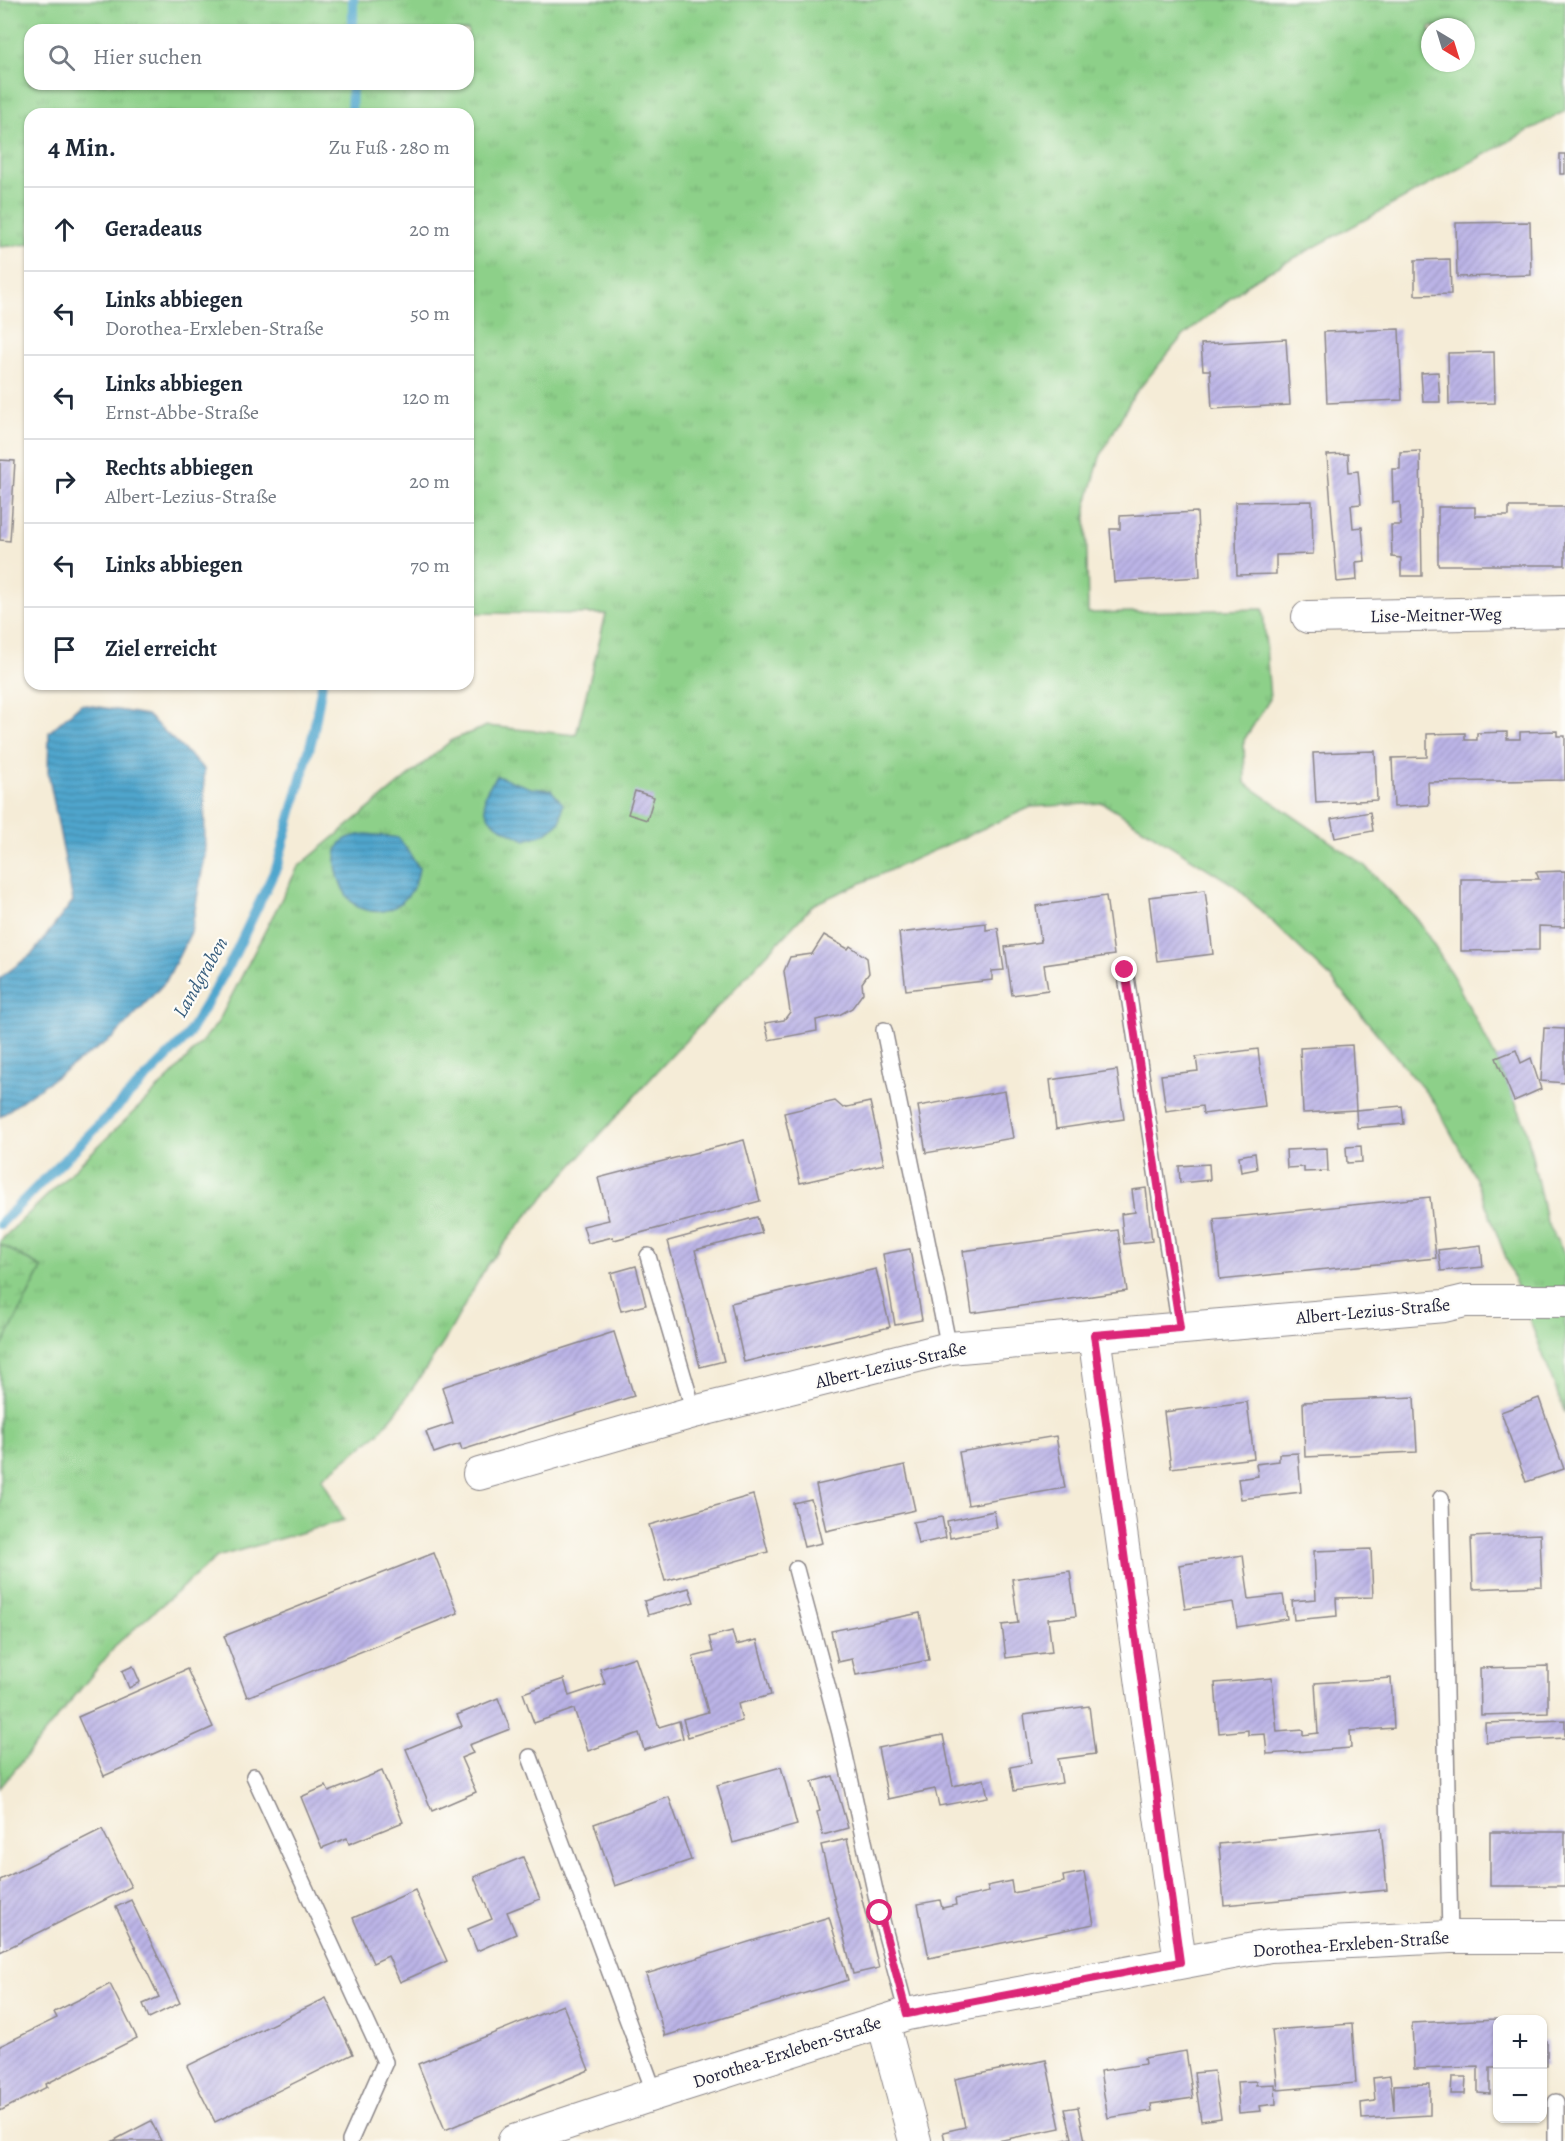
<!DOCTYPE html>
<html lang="de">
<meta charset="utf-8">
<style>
body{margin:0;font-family:Alegreya,serif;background:#f2f2f3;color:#1f2937}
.controls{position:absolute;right:18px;bottom:18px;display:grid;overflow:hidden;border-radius:12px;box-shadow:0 2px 4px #0004}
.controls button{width:54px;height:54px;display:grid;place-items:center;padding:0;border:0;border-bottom:2px solid #e0e1e3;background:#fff;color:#1f2937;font:30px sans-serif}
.compass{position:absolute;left:1421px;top:18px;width:54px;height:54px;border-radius:50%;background:#fff;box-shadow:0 2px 4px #0004;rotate:142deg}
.stop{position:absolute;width:18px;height:18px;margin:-14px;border:4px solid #db2777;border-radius:50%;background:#fff}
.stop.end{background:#db2777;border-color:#fff;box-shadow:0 2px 6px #0008}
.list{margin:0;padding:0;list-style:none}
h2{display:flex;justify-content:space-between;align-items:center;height:78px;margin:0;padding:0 24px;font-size:26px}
h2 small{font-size:20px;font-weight:400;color:#747a83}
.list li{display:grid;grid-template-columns:39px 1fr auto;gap:18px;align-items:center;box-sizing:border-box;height:84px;padding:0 24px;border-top:2px solid #e0e1e3}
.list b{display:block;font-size:22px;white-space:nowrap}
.list p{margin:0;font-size:20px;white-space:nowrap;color:#747a83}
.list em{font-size:20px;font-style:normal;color:#747a83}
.icon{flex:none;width:33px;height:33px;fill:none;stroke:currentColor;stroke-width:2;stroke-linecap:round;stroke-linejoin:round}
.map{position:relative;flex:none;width:1565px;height:2141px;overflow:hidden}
.search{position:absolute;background:#fff;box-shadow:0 2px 4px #0004;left:24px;top:24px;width:450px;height:66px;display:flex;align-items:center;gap:15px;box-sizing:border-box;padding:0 21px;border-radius:18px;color:#747a83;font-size:22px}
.panel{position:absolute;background:#fff;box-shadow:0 2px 4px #0004;left:24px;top:108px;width:450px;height:582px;border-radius:18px}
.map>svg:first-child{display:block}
.grass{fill:url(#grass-tufts);stroke:#587962;stroke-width:1.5;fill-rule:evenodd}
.wetland{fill:url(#wetland-marsh);stroke:#587962;stroke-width:1.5}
.water{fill:url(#water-rules);stroke:#396484;stroke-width:1.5}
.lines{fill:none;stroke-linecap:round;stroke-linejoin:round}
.stream{stroke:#50a6cd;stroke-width:10}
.building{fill:url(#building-hatch)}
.service-casing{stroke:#8c8789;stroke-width:18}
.minor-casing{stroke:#8c8789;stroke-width:34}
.service{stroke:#fff;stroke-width:15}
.minor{stroke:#fff;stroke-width:32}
.route{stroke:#db2777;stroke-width:8}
.labels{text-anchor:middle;stroke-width:4.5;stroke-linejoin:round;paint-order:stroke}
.street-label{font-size:18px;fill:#22223b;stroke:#fdfcf7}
.water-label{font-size:20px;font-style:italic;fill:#375d7d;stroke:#fdfcf7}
</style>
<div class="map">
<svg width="1565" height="2141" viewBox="0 0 1565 2141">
<defs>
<pattern id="grass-tufts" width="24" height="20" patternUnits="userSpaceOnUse" patternTransform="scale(1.5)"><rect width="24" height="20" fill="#8dd089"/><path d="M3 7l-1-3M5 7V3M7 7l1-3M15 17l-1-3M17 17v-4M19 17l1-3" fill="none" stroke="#79b277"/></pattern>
<pattern id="wetland-marsh" width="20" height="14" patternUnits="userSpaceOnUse" patternTransform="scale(1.5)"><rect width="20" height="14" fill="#8dd089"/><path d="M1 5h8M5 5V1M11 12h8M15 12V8" fill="none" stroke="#79b277"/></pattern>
<pattern id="water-rules" width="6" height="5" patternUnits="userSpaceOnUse" patternTransform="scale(1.5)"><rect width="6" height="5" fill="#50a6cd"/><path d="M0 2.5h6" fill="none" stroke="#4287a8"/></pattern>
<pattern id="building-hatch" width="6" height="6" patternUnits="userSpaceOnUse" patternTransform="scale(1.5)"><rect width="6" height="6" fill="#bbb4e6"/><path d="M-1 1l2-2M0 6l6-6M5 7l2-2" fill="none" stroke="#a09ac6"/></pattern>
</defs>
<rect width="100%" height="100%" fill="#fdfcf7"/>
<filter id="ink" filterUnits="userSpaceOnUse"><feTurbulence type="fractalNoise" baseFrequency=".0167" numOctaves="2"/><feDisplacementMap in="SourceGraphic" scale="12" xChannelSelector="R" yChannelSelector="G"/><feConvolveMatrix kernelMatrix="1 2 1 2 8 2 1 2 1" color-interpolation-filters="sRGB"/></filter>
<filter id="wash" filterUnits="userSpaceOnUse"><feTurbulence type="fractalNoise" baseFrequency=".008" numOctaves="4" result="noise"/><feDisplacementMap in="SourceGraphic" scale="24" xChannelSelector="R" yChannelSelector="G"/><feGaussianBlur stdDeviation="1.35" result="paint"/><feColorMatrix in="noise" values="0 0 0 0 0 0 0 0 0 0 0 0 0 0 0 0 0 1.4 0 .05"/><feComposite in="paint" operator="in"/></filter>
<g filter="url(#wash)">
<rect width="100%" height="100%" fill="#f5ecd7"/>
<path class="grass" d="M0,0H1565V111L1252,281L1181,338L1133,396L1100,457L1086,507L1088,613L1263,609L1270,699L1244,740L1245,783L1364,865L1418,920L1454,978L1496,1058L1525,1124L1546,1220L1565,1255V1413L1476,1179L1434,1102L1330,977L1234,885L1103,803L1031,807L814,904L662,1066L524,1219L486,1267L442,1345L397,1411L379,1433L322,1478L344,1520L217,1557L118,1643L0,1788V1350L42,1268L0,1244V1241L174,1073L217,1024L298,867L452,740L487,726L576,735L606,614L468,613V114H30V244L0,247ZM1430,27H1466V63H1430ZM30,30H468V84H30Z"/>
<path class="wetland" d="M0,1244L42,1268L0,1350Z"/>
<g class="water">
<path d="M81,704L147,715L204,769L205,855L191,932L166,981L114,1037L28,1096L0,1117V978L33,953L73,901L48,772L49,732Z"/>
<path d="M497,776L531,788L551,790L563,804L560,822L546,833L526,840C506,831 477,820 486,793C488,787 494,781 497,776Z"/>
<path d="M367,834L399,838L419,868C415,897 392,920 360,908C342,900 328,859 341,843C347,836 359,835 367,834Z"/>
</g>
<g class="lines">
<g class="stream">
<path d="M353,30V0"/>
<path d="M351,114L352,84"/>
<path d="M0,1224L186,1038L231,962L277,866L313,735L322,684"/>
</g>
</g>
<g id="blocks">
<g class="building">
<rect x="1560" y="154" width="5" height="20"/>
<path d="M1530,222L1531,275L1457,277L1456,223Z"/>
<path d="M1450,259L1451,294L1415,295V260Z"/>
<path d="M1399,329L1402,400L1327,403L1324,332Z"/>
<path d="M1286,339L1290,405L1212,409L1210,370H1203L1201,344Z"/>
<path d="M1494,352L1495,403L1449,404L1448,353Z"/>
<path d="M1438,372L1440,402H1423L1421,373Z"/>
<path d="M1420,451L1422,576H1401V558L1392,557L1391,525H1401L1400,502L1393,503L1392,469H1400V452Z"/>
<path d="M1348,454L1349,472L1358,471L1361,504L1351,505L1353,528L1362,527L1365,561L1356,562L1357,580L1337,582L1327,455Z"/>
<path d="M0,460L15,461L10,541L0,540Z"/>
<path d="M1312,501L1313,554L1276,555V574L1237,575L1235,502Z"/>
<path d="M1438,507H1475V516H1509V507H1565V565H1438Z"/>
<path d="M1197,512L1200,577L1114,582L1110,529H1120V516Z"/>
<path d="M1557,731V736H1565V780L1428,782L1429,805L1394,807L1392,758L1427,757V734L1465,733V740H1477V733L1507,732V739H1520V732Z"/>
<path d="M1375,751L1377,800L1316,803L1313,753Z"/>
<path d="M635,791L654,797L647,820L628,814Z"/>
<path d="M1370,812L1373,831L1335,838L1331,819Z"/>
<path d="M1565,871V927L1539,926V950L1461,951V879H1539L1536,872Z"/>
<path d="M1205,890L1213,954L1157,961L1149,897Z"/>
<path d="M1106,896L1114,955L1044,965L1048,990L1012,995L1005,947L1041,942L1036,906Z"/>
<path d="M986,923V930L998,928L1004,970L992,971V980L906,990L899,933Z"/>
<path d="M824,935L848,949L850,946L867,958L869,973L862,983L863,993L852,1008L839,1015L816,1020L817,1031L769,1040L765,1023L784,1020L790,1012L784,971L790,957L812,954Z"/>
<path d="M1544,1028L1565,1029V1083L1541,1081Z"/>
<path d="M1352,1045L1356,1110L1303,1113L1300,1048Z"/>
<path d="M1258,1049L1265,1106L1203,1114L1202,1106L1166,1111L1161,1075L1198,1071L1196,1057Z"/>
<path d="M1516,1050L1521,1063L1531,1058L1541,1089L1514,1101L1496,1058Z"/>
<path d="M1117,1070L1124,1119L1056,1129L1050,1080Z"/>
<path d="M1005,1091L1013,1138L926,1153L918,1106Z"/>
<path d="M835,1101L843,1108L870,1102L884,1164L800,1183L784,1113Z"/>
<path d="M1402,1106L1404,1124L1357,1128L1356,1110Z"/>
<path d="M744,1140L760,1201L614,1240L613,1237L588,1243L583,1226L609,1220L598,1178Z"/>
<path d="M1361,1146L1362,1162L1347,1163L1346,1147Z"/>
<path d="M1327,1148L1328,1171L1304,1172V1167L1287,1168L1286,1150Z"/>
<path d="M1255,1153L1257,1169L1241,1172L1239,1156Z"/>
<path d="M1209,1164L1210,1180L1180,1183L1179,1166Z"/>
<path d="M1146,1188L1152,1241L1124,1244L1121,1214L1135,1212L1132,1190Z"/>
<path d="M1430,1197L1436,1258L1220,1280L1214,1219Z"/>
<path d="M757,1217L762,1233L695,1250L724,1361L700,1367L668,1241Z"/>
<path d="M1118,1230L1127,1291L972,1313L963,1251Z"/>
<path d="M1481,1245L1483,1267L1441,1271L1438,1250Z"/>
<path d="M910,1249L922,1320L895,1325L883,1254Z"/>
<path d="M636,1266L646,1305L621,1311L611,1273Z"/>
<path d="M876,1269L890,1327L744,1362L731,1303Z"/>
<path d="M614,1332L634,1396L462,1450L460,1444L434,1453L426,1432L453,1423L442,1387Z"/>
<path d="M1414,1397L1417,1452L1305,1457L1303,1402Z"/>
<path d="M1539,1398L1564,1469L1526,1482L1501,1412Z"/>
<path d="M1247,1402L1254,1458L1171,1468L1164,1412Z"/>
<path d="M1056,1436L1065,1488L968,1505L959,1452Z"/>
<path d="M1298,1453L1301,1492L1241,1499L1238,1479L1258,1476L1256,1464L1279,1461V1454Z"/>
<path d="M905,1465L915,1510L826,1531L816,1485Z"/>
<path d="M753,1495L768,1552L665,1581L649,1525Z"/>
<path d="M811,1499L822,1543L804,1547L793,1503Z"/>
<path d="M994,1511L997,1528L950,1538L947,1521Z"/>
<path d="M942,1517L946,1538L918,1544L913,1522Z"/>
<path d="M1540,1534L1542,1586L1473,1589L1471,1537Z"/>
<path d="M1371,1549L1373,1597L1336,1598L1337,1616L1294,1620L1292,1601L1316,1599L1314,1551Z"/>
<path d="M434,1553L458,1613L247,1697L224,1636Z"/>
<path d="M1243,1555L1249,1599L1283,1595L1287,1619L1237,1627L1233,1602L1185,1609L1179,1565Z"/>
<path d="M1070,1571L1076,1616L1048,1619L1052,1652L1006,1658L1002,1625L1018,1623L1012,1579Z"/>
<path d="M689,1588L694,1602L648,1615L644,1601Z"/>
<path d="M920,1613L929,1660L856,1675L852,1659L838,1662L831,1631Z"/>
<path d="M732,1631L736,1645L757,1640L771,1695L738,1704L742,1721L688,1737L683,1719L708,1712L693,1657L713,1652L709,1637Z"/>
<path d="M635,1657L659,1727L679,1721L683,1738L644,1750L639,1733L588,1751L574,1709L534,1723L523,1693L564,1679L569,1696L605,1684L600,1669Z"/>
<path d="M133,1666L140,1682L129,1688L122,1671Z"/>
<path d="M1548,1666V1713L1481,1715L1480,1668Z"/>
<path d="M187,1669L213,1727L104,1776L78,1717Z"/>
<path d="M1272,1678L1277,1732L1303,1730V1735L1318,1733L1315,1683L1391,1678L1394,1728L1350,1731L1351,1748L1267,1754L1265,1734L1248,1735V1730L1219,1733L1215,1683Z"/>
<path d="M498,1698L510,1729L469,1745L473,1753L461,1758L476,1792L432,1811L406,1749L462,1726L457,1715Z"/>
<path d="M1089,1706L1095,1754L1058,1759L1062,1783L1014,1791L1010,1767L1031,1763L1024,1715Z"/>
<path d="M1565,1720V1738L1486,1742L1485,1723Z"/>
<path d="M943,1735L953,1786L984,1779L988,1797L939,1806L935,1789L888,1799L878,1748Z"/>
<path d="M781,1767L797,1825L733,1843L717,1785Z"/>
<path d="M382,1771L403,1822L349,1844L347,1838L322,1848L301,1797L326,1786L329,1792Z"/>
<path d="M833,1776L848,1828L823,1835L817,1812L820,1811L812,1782Z"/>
<path d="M669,1797L691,1860L615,1886L594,1824Z"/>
<path d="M1381,1828L1387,1890L1224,1905L1219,1844Z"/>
<path d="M102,1829L131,1887L0,1952V1880Z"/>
<rect x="1490" y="1832" width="75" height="54"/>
<path d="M847,1839L879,1968L853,1974L821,1845Z"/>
<path d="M523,1857L540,1899L507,1912L516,1934L477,1951L468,1929L492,1919L474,1877Z"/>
<path d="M1084,1872L1094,1924L929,1958L918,1904L940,1900L942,1908L956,1905L955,1899L989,1892L987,1886L1011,1881L1013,1893L1064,1882L1063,1876Z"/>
<path d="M415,1890L447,1961L400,1982L388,1956L373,1963L353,1918Z"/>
<path d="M131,1900L180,2003L149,2018L143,2004L159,1997L116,1907Z"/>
<path d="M829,1917L848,1980L665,2036L646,1974Z"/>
<path d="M110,1984L137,2038L46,2084L47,2087L0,2111V2046L57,2018L54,2012Z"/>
<path d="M326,1998L353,2054L215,2122L187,2066Z"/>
<path d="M563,2005L589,2070L445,2130L418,2064Z"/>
<path d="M1497,2019V2067H1490V2094L1478,2093V2067L1414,2069L1412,2023Z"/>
<path d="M1352,2024L1356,2083L1278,2090L1272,2030Z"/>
<rect x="1542" y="2041" width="5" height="25"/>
<path d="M1186,2051L1193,2098L1151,2104L1152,2111L1108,2118L1100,2071L1145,2064L1144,2058Z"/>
<path d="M1046,2060L1060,2128L998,2141H945L943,2132L965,2127L955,2079Z"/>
<path d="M1214,2071L1221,2118L1201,2121L1194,2073Z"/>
<path d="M1390,2076L1394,2110V2085L1430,2084V2115L1362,2119L1361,2103L1375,2101L1373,2078Z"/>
<path d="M1452,2077H1466L1465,2094H1451Z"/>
<path d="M1256,2081V2085L1275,2084L1276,2104L1260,2106L1261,2111L1239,2113L1237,2082Z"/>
<path d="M1078,2107L1085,2141H1060L1072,2138L1065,2109Z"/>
<path d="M151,2121L161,2141H113L122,2136Z"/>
</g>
</g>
</g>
<g filter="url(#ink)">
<use href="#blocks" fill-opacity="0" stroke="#8c8789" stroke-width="1.5"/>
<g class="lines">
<g class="service-casing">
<g id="service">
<path d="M1125,970L1180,1328"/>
<path d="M884,1030L949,1348"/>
<path d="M648,1256L694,1412"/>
<path d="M1441,1498L1450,1937"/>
<path d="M796,1569L840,1733L880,1913L907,2014"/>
<path d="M530,1757L655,2094"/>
<path d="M254,1776L385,2062L350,2141"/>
<path d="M1556,2102V2141"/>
</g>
</g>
<g class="minor-casing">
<g id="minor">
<path d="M1308,617L1565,612"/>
<path d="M1094,1335L1180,1962"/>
<path d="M479,1474L694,1412L949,1348L1444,1306L1465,1301H1565"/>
<path d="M883,2022L915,2141"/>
<path d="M514,2141L655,2094L907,2014L1270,1946L1450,1937H1565"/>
</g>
</g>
<use href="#service" class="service"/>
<use href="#minor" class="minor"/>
</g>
</g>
<g class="lines" filter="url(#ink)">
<path class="route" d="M880,1913L907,2014L1180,1962L1094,1335L1180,1328L1125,970"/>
</g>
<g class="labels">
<g class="street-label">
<text transform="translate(1436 615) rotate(-1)" y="6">Lise-Meitner-Weg</text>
<text transform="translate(1373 1311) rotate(-5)" y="6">Albert-Lezius-Straße</text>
<text transform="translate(891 1365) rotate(-13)" y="6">Albert-Lezius-Straße</text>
<text transform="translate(1351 1944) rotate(-4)" y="6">Dorothea-Erxleben-Straße</text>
<text transform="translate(787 2052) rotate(-18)" y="6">Dorothea-Erxleben-Straße</text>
</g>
<g class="water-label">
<text transform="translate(200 977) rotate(-60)" y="7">Landgraben</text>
</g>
</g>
</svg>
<div class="controls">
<button>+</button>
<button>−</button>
</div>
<svg class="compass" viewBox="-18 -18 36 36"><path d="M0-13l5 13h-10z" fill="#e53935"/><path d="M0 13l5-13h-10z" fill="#747a83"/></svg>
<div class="stop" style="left:880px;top:1913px"></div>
<div class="stop end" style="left:1125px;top:970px"></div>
<div class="search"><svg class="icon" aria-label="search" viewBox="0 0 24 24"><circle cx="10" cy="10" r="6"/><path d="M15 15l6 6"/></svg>Hier suchen</div>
<section class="panel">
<h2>4 Min.<small>Zu Fuß · 280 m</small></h2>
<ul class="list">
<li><svg class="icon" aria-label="ahead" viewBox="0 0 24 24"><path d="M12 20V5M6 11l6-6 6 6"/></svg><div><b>Geradeaus</b></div><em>20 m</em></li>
<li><svg class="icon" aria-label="left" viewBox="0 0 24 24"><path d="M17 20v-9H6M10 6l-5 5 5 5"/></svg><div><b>Links abbiegen</b><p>Dorothea-Erxleben-Straße</p></div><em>50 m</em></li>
<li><svg class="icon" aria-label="left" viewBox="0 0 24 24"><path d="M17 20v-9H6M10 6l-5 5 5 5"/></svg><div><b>Links abbiegen</b><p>Ernst-Abbe-Straße</p></div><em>120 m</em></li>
<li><svg class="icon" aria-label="right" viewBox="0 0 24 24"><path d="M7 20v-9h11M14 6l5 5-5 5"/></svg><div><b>Rechts abbiegen</b><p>Albert-Lezius-Straße</p></div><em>20 m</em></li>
<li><svg class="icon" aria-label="left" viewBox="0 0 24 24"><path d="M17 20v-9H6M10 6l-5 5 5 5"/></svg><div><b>Links abbiegen</b></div><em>70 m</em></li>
<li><svg class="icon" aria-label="arrive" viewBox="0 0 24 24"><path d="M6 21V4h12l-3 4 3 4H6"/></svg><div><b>Ziel erreicht</b></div></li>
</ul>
</section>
</div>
